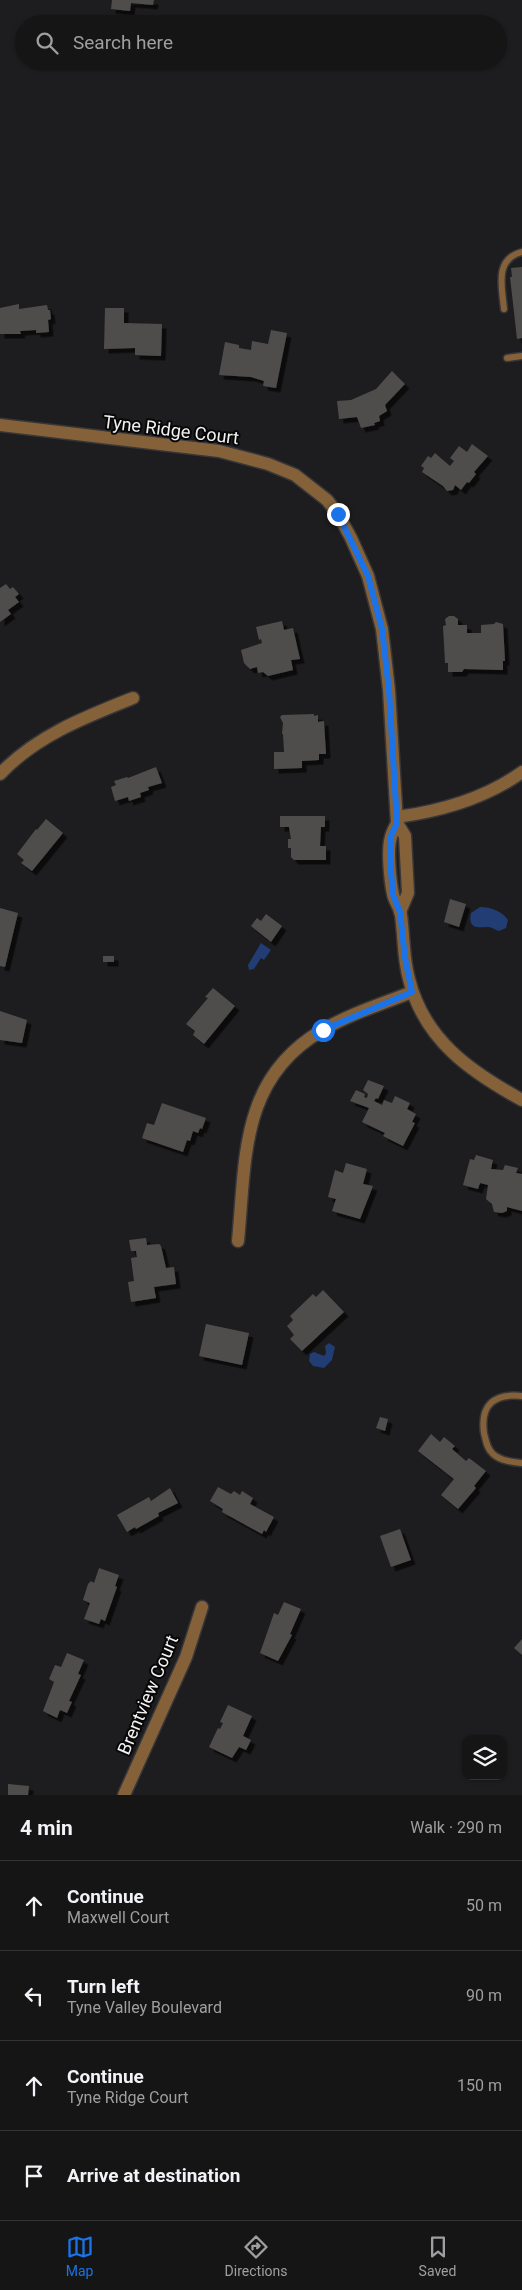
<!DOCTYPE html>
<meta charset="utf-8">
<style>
body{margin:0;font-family:Roboto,sans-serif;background:#1f1e1f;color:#f1f3f6}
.controls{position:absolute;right:15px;bottom:15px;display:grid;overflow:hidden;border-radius:10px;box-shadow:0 1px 4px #0004}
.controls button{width:45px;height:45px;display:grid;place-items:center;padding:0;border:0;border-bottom:1px solid #353435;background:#161516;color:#f1f3f6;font:25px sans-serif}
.stop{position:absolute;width:15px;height:15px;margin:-11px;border:4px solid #1a73e8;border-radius:50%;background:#fff}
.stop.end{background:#1a73e8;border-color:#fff;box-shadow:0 1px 5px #0008}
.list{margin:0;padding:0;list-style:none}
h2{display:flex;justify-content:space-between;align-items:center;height:65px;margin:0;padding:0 20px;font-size:21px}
h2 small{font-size:16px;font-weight:400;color:#9e9fa1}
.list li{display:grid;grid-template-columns:32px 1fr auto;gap:15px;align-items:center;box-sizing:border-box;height:90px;padding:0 20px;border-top:1px solid #353435}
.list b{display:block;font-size:19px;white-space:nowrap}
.list p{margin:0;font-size:16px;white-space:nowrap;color:#9e9fa1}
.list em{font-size:16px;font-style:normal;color:#9e9fa1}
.icon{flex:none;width:28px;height:28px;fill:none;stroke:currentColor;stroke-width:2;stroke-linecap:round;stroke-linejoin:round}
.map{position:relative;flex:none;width:522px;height:1795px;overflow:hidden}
.search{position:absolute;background:#161516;box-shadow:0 1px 4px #0004;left:15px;right:15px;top:15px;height:55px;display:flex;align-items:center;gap:12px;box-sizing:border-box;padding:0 18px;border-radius:28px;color:#9e9fa1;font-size:19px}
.sheet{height:425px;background:#161516}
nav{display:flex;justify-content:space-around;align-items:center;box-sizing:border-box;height:70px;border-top:1px solid #353435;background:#161516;font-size:14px;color:#9e9fa1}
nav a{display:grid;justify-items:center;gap:2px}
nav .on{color:#1a73e8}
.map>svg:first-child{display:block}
.water{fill:#223d74}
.building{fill:#504d4c;filter:url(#shadow)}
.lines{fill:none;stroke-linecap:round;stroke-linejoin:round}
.service-casing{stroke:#373638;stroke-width:9}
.minor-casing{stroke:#373638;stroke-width:15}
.service{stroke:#846138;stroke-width:6}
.minor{stroke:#846138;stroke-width:12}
.route{stroke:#1a73e8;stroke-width:6}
.labels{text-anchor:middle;stroke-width:4;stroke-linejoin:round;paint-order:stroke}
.street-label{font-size:18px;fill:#f3f2f3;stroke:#070707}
</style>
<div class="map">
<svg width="522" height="1795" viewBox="0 0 522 1795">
<defs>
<filter id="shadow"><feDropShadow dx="4.5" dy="4.5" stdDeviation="0" flood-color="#0009"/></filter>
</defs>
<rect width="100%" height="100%" fill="#1d1c1e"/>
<g class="water">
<path d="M480,907C491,907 502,911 508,920L506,928L499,931C495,930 492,927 488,927C476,928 468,928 471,913Z"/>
<path d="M261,943L271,950L264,960L261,958L254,969L249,970L248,965Z"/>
<path d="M329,1343L335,1347L332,1360L324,1368L313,1366L309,1361L310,1354L314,1352L324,1356L326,1353L325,1346Z"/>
</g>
<g class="building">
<path d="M112,0H154L153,5L131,3L130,11L111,9Z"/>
<path d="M522,267V338L517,339L510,277H512L511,268Z"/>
<path d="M19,304V309L47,305L48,310H50L51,319L48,320L49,332L36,333V330L20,331L21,334H0V308Z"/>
<path d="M105,308H124V323L162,324L161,356L135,355V348L104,349Z"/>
<path d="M271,330L287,333L276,388L263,386L264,381L251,377L219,375L225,342L239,345V348L251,350L252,341L268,344Z"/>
<path d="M392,371L405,384L385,405L387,411L379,416L380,421L374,423L375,425L361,428L357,417L339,419L337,401L351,400L376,389Z"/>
<path d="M472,444L488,456L474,472L476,474L469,483L467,482L461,490L455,485L453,490L447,491L443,486L422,472L424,468L421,466L428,456L431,458L435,453L450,466L454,461L450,458L459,446L467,452Z"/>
<path d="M6,584L10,589L13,587L19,594L15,597L19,602L8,610L11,614L0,622V588Z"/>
<path d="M449,616H454L458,619V625H467V633H481V625L494,624L496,622L503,624L505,661H503V670L464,669L462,672H448V663H445L443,626L446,625L445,619Z"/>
<path d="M282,621L284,630L293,628L300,659L291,660L293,670L268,676L263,672L258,673L257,667L250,669L244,663L241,650L262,643L261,639L259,640L256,627Z"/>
<path d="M314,714V716L318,715V722L324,721L326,754H319V760L302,761V768L274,769V752H284L283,734H282L283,723L280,717L282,715Z"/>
<path d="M156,767L162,783L148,787L149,790L140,793L141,797L129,801L128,797L115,801L111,787L116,785L114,781L127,777L128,778Z"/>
<path d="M280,816H325V827H321L320,846H326V860H294L291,857V848H288V839H291L289,827H280Z"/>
<path d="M46,819L63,833L32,871L21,863L24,860L17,854L36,829L37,830Z"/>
<path d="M450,899L466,904L459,927L444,922Z"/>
<path d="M0,908L18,913L5,967L0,966Z"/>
<path d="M266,914L282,926L271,942L251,926L257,918L261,921Z"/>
<rect x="103" y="956" width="11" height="6"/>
<path d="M213,988L235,1006L204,1044L193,1035L195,1031L186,1024L208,998L205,997Z"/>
<path d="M0,1011L27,1020L22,1043L0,1040Z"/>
<path d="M368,1080L384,1086L378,1099L376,1098L374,1101L382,1105L384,1100L392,1103L395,1096L410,1103L407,1109L416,1114L412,1122L415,1123L403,1146L383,1136L385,1133L362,1122L369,1108L350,1101L356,1090L365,1094L364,1097L367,1098L368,1094L363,1090Z"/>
<path d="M162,1103L206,1118L202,1129L200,1128L198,1133L193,1131L190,1141L187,1140L183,1152L142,1138L147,1123L154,1125Z"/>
<path d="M476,1155L493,1160L491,1169L503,1170L505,1165L518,1168L516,1173L522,1174V1211L507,1207V1211L502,1213L494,1212L492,1204L486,1199L488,1185L480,1183L478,1189L463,1185L470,1159L474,1160Z"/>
<path d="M346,1163L367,1169L363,1184L373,1186L360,1219L332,1211L336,1199L328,1197L335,1170L343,1173Z"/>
<path d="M146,1238L147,1245L159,1244L161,1246L166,1268L174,1267L176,1284L154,1287L156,1298L131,1302L128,1282L134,1281L131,1258L137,1257L136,1251H131L129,1240Z"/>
<path d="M323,1290L344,1312L302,1351L290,1339L294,1335L287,1326L293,1320L290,1316L313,1294L316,1297Z"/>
<path d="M206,1324L249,1333L242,1365L199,1356Z"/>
<path d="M380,1417L388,1419L385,1431L376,1428Z"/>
<path d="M431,1434L440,1442L444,1437L455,1446L452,1449L466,1461L469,1458L486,1471L474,1486L476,1488L458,1509L441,1495L454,1479L418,1451Z"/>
<path d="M218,1487L231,1494L234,1491L240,1495L242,1491L253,1498L250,1504L274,1517L266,1532L264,1530L262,1534L222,1512L223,1509L210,1501Z"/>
<path d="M170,1488L178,1503L158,1513L159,1516L136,1529L135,1527L127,1532L117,1515L149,1497L151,1501Z"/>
<path d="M400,1529L411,1560L391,1567L380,1536Z"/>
<path d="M99,1568L119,1575L115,1586L117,1587L105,1621L101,1619L99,1624L84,1619L90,1603L83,1600L88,1584L91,1581L94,1583Z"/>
<path d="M284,1602L301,1609L290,1634L292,1635L278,1661L260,1653L274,1613L278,1615Z"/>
<path d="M522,1639V1655L514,1648Z"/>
<path d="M67,1653L84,1660L78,1674L81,1675L69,1701L72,1702L67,1713L60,1710L57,1718L43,1711L54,1682L49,1679L55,1665L61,1667Z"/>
<path d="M228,1705L252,1716L243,1736L251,1740L246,1750L239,1747L232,1758L209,1747L218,1728L220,1729L223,1723L220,1722Z"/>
<path d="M8,1784L29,1786L28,1795H8Z"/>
</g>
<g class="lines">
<g class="service-casing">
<g id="service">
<path d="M504,309C502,287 494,259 522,252"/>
<path d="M507,358L522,356"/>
<path d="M522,1396C494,1393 480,1405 484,1433C486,1441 487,1449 493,1454C501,1461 512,1462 522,1463"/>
</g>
</g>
<g class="minor-casing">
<g id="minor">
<path d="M0,425L219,451L268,464L295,475L327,500L338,514L351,538L368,576L382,629L389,690L397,823C395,827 392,832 391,837C387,849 390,880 393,894C394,901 400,907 401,915C404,936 403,958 409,979C424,1040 471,1072 522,1100"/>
<path d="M0,774C36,736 85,717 133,698"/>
<path d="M397,817C441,811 486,798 522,772"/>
<path d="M397,823L405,836L408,893L400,912"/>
<path d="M238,1241C246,1158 240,1079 321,1031C349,1014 382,1004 412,992"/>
<path d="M124,1795L186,1657L202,1607"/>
</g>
</g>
<use href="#service" class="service"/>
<use href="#minor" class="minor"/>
</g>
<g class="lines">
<path class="route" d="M323,1030L412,992L405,958L400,912L393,895L391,872L390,838L397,823L389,690L382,629L368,576L338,514"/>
</g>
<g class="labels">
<g class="street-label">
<text transform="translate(171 430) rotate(7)" y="6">Tyne Ridge Court</text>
<text transform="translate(148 1695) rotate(-67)" y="6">Brentview Court</text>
</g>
</g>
</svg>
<div class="controls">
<button><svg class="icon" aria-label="layers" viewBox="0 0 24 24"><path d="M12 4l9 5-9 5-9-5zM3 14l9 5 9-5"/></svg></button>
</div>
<div class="stop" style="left:323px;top:1030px"></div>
<div class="stop end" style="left:338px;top:514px"></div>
<div class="search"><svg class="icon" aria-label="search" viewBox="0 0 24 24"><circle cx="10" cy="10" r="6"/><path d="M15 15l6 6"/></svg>Search here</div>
</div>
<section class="sheet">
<h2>4 min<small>Walk · 290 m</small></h2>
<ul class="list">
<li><svg class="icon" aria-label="ahead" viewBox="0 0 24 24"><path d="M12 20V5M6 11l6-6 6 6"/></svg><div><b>Continue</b><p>Maxwell Court</p></div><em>50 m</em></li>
<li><svg class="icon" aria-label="left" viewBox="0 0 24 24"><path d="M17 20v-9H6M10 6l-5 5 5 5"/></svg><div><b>Turn left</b><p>Tyne Valley Boulevard</p></div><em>90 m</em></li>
<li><svg class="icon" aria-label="ahead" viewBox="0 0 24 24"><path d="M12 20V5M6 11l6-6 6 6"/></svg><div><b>Continue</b><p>Tyne Ridge Court</p></div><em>150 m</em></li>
<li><svg class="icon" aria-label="arrive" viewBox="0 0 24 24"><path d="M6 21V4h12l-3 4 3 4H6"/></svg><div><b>Arrive at destination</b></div></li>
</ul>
</section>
<nav>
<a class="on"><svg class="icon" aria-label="map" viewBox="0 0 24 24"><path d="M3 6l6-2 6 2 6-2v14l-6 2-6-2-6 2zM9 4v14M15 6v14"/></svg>Map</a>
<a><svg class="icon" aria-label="directions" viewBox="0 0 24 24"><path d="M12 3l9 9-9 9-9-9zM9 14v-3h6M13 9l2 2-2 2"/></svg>Directions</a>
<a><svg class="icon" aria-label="saved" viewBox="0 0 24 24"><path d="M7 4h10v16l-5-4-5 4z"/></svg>Saved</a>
</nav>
